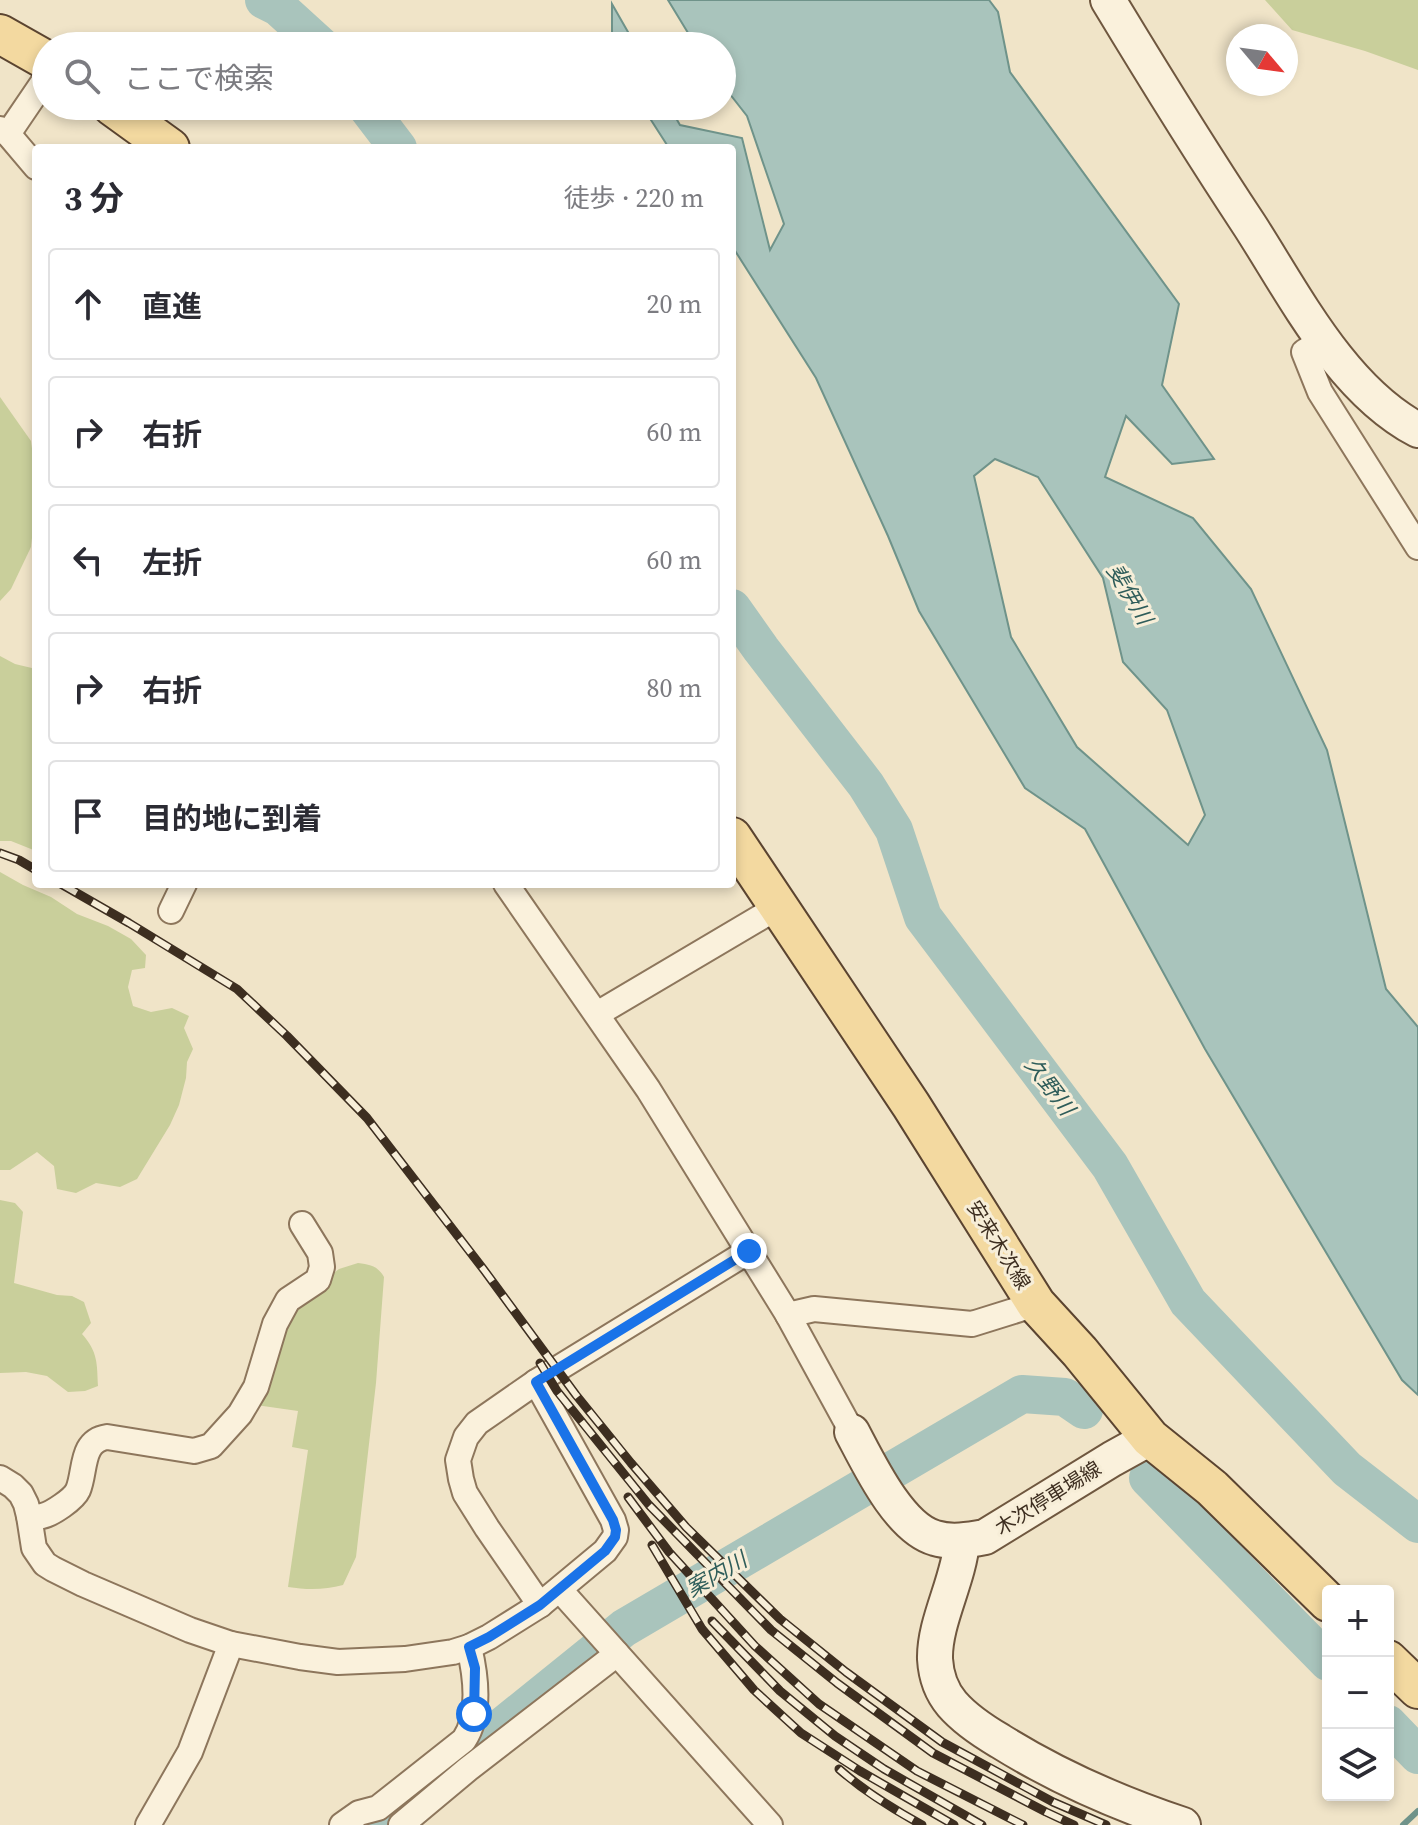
<!DOCTYPE html>
<html lang="ja">
<meta charset="utf-8">
<style>
body{margin:0;font-family:"Source Serif 4","Noto Sans JP",serif;background:#f7f7f7;color:#2b2b33}
.controls{position:absolute;right:24px;bottom:24px;display:grid;overflow:hidden;border-radius:8px;box-shadow:0 4px 12px #0003}
.controls button{width:72px;height:72px;display:grid;place-items:center;padding:0;border:0;border-bottom:2px solid #e1e1e2;background:#fff;color:#2b2b33;font:40px sans-serif}
.compass{position:absolute;left:1226px;top:24px;width:72px;height:72px;border-radius:50%;background:#fff;box-shadow:0 4px 12px #0003;rotate:119deg}
.stop{position:absolute;width:24px;height:24px;margin:-18px;border:6px solid #1a73e8;border-radius:50%;background:#fff}
.stop.end{background:#1a73e8;border-color:#fff;box-shadow:0 2px 8px #0008}
.list{margin:0;padding:0;list-style:none}
h2{display:flex;justify-content:space-between;align-items:center;height:104px;margin:0;padding:0 32px;font-size:34px}
h2 small{font-size:26px;font-weight:400;color:#7c7c81}
.list li{display:grid;grid-template-columns:52px 1fr auto;gap:24px;align-items:center;box-sizing:border-box;height:112px;margin:0 16px 16px;padding:0 16px;border:2px solid #e1e1e2;border-radius:8px}
.list b{display:block;font-size:30px;white-space:nowrap}
.list em{font-size:26px;font-style:normal;color:#7c7c81}
.icon{flex:none;width:44px;height:44px;fill:none;stroke:currentColor;stroke-width:2;stroke-linecap:round;stroke-linejoin:round}
.map{position:relative;flex:none;width:1418px;height:1825px;overflow:hidden}
.search{position:absolute;background:#fff;box-shadow:0 4px 12px #0003;left:32px;top:32px;width:704px;height:88px;display:flex;align-items:center;gap:20px;box-sizing:border-box;padding:0 28px;border-radius:44px;color:#7c7c81;font-size:30px}
.panel{position:absolute;background:#fff;box-shadow:0 4px 12px #0003;left:32px;top:144px;width:704px;height:744px;border-radius:8px}
.map>svg:first-child{display:block}
.green{fill:#c9cf9b}
.water{fill:#a9c4bc;stroke:#6f938a;stroke-width:2;fill-rule:evenodd}
.lines{fill:none;stroke-linecap:round;stroke-linejoin:round}
.stream{stroke:#6f938a;stroke-width:6}
.river{stroke:#a9c4bc;stroke-width:38}
.street-casing{stroke:#8d765c;stroke-width:28}
.secondary-casing{stroke:#6f573f;stroke-width:38}
.primary-casing{stroke:#5b4430;stroke-width:42}
.street{stroke:#faf1dc;stroke-width:24}
.secondary{stroke:#faf1dc;stroke-width:34}
.primary{stroke:#f3d9a0;stroke-width:38}
.rail-casing{stroke:#3d2e20;stroke-width:9}
.rail{stroke:#f7eed8;stroke-width:6;stroke-dasharray:18;stroke-linecap:butt}
.route{stroke:#1a73e8;stroke-width:10}
.labels{text-anchor:middle;stroke-width:6;stroke-linejoin:round;paint-order:stroke}
.street-label{font-size:20px;fill:#3d2e20;stroke:#f7eed8}
.water-label{font-size:22px;font-style:italic;fill:#2f5d5a;stroke:#f7eed8}
</style>
<div class="map">
<svg width="1418" height="1825" viewBox="0 0 1418 1825">
<rect width="100%" height="100%" fill="#f0e4c8"/>
<g class="green">
<path d="M1265,0H1418V70L1365,51L1292,30Z"/>
<path d="M0,397L31,441L36,479V501L31,547L11,589L0,601Z"/>
<path d="M0,656L15,664L36,669V851L11,841H0Z"/>
<path d="M0,872L23,885L51,897L77,914L108,926L131,939L146,955L145,968L132,970L128,987L133,1006L151,1012L172,1008L189,1016L184,1028L193,1049L187,1062L186,1078L179,1105L170,1125L137,1179L120,1187L96,1183L76,1193L57,1189L54,1166L37,1152L10,1170H0Z"/>
<path d="M0,1200L15,1203L23,1212L14,1283L57,1295L72,1296L84,1302L91,1323L82,1334C98,1352 97,1363 98,1386L85,1391L68,1392L47,1376L26,1372L0,1373Z"/>
<path d="M358,1263C370,1265 377,1265 384,1277L376,1383L356,1557L343,1585C325,1590 307,1590 288,1587L308,1450L292,1447L298,1411L256,1405L292,1305L339,1269Z"/>
</g>
<g class="water">
<path d="M668,0H989L998,12L1010,72L1179,304L1162,385L1214,459L1172,464L1126,416L1105,477L1193,518L1251,589L1327,750L1386,989L1418,1027V1395L1402,1380L1205,1049L1085,829L1025,788L919,611L888,536L816,378L732,246V148H669L642,106H669L680,125L742,138L770,250L784,224L747,116L722,84V46H696ZM995,459L1038,477L1103,578L1123,662L1167,710L1205,815L1188,845L1077,747L1011,637L974,476Z"/>
<path d="M612,4L636,46H612Z"/>
</g>
<g class="lines">
<path class="stream" d="M1403,1825L1418,1811"/>
<g class="river">
<path d="M264,0L278,7L321,46"/>
<path d="M366,106L398,148"/>
<path d="M732,608L761,649L866,785L894,830L923,917L1110,1166L1188,1302L1347,1469L1418,1524"/>
<path d="M1148,1478L1328,1662"/>
<path d="M1388,1724L1418,1755"/>
<path d="M380,1825L624,1628L1022,1394L1065,1397L1084,1410"/>
</g>
<g class="street-casing">
<g id="street">
<path d="M0,129L8,134L36,167"/>
<path d="M8,134L46,78"/>
<path d="M1323,340L1304,352L1320,392L1418,547"/>
<path d="M506,884L648,1089L788,1315L852,1432"/>
<path d="M171,911L184,884"/>
<path d="M597,1014L778,907"/>
<path d="M788,1315L814,1309L972,1324L1036,1304"/>
<path d="M0,1478L13,1486L21,1494L26,1504L29,1516L34,1548L45,1564L53,1569L83,1584L190,1630L231,1644L300,1657L338,1662L405,1659L453,1652L469,1647L489,1637L540,1605L605,1551L615,1537L616,1530L613,1520L536,1382"/>
<path d="M29,1516C33,1516 38,1517 42,1516C52,1514 74,1499 78,1490C86,1471 80,1441 107,1437L194,1451L211,1446L240,1414L256,1387L275,1324L288,1300L318,1280L322,1267L320,1253L302,1224"/>
<path d="M560,1590L770,1825"/>
<path d="M540,1605L487,1528L465,1493L461,1479L458,1460L466,1437L477,1423L536,1382L749,1251"/>
<path d="M148,1825L190,1752L231,1644"/>
<path d="M342,1825L359,1813L378,1808L464,1740C481,1714 476,1676 469,1647"/>
<path d="M401,1825L468,1769L617,1654"/>
</g>
</g>
<g class="secondary-casing">
<g id="secondary">
<path d="M1108,0C1154,76 1201,152 1250,226C1295,296 1342,390 1418,430"/>
<path d="M852,1432C869,1464 899,1528 935,1538C951,1543 969,1540 985,1537L1112,1459L1150,1438"/>
<path d="M962,1541C959,1580 934,1622 935,1659C936,1676 941,1691 952,1704C965,1719 983,1731 1000,1741C1056,1776 1120,1804 1183,1825"/>
</g>
</g>
<g class="primary-casing">
<g id="primary">
<path d="M0,34L46,60"/>
<path d="M112,106L170,148"/>
<path d="M732,837L911,1105L1036,1304L1080,1352L1150,1438L1212,1488L1328,1602"/>
<path d="M1388,1660L1418,1689"/>
</g>
</g>
<use href="#street" class="street"/>
<use href="#secondary" class="secondary"/>
<use href="#primary" class="primary"/>
<g class="rail-casing">
<g id="rail">
<path d="M0,853L19,860L36,870"/>
<path d="M61,884L129,923L237,989L287,1036L367,1118L484,1270L576,1395L631,1463L686,1527L780,1619L846,1672L942,1742L1053,1802L1106,1825"/>
<path d="M540,1363L557,1391L649,1505L771,1630L837,1683L933,1753L1046,1812L1074,1825"/>
<path d="M628,1497L669,1552L755,1646L819,1704L917,1771L1023,1825"/>
<path d="M652,1545L702,1629L754,1690L801,1733L860,1771L954,1825"/>
<path d="M712,1621L780,1691L835,1736L884,1769L982,1825"/>
<path d="M839,1769C864,1791 893,1809 922,1825"/>
</g>
</g>
<use href="#rail" class="rail"/>
</g>
<g class="lines">
<path class="route" d="M474,1714L475,1668L469,1647L489,1637L540,1605L605,1551L615,1537L616,1530L613,1520L536,1382L749,1251"/>
</g>
<g class="labels">
<g class="street-label">
<text transform="translate(999 1245) rotate(58)" y="7">安来木次線</text>
<text transform="translate(1048 1498) rotate(-32)" y="7">木次停車場線</text>
</g>
<g class="water-label">
<text transform="translate(1130 594) rotate(59)" y="8">斐伊川</text>
<text transform="translate(1050 1086) rotate(53)" y="8">久野川</text>
<text transform="translate(716 1574) rotate(-30)" y="8">案内川</text>
</g>
</g>
</svg>
<div class="controls">
<button>+</button>
<button>−</button>
<button><svg class="icon" aria-label="layers" viewBox="0 0 24 24"><path d="M12 4l9 5-9 5-9-5zM3 14l9 5 9-5"/></svg></button>
</div>
<svg class="compass" viewBox="-18 -18 36 36"><path d="M0-13l5 13h-10z" fill="#e53935"/><path d="M0 13l5-13h-10z" fill="#7c7c81"/></svg>
<div class="stop" style="left:474px;top:1714px"></div>
<div class="stop end" style="left:749px;top:1251px"></div>
<div class="search"><svg class="icon" aria-label="search" viewBox="0 0 24 24"><circle cx="10" cy="10" r="6"/><path d="M15 15l6 6"/></svg>ここで検索</div>
<section class="panel">
<h2>3 分<small>徒歩 · 220 m</small></h2>
<ul class="list">
<li><svg class="icon" aria-label="ahead" viewBox="0 0 24 24"><path d="M12 20V5M6 11l6-6 6 6"/></svg><div><b>直進</b></div><em>20 m</em></li>
<li><svg class="icon" aria-label="right" viewBox="0 0 24 24"><path d="M7 20v-9h11M14 6l5 5-5 5"/></svg><div><b>右折</b></div><em>60 m</em></li>
<li><svg class="icon" aria-label="left" viewBox="0 0 24 24"><path d="M17 20v-9H6M10 6l-5 5 5 5"/></svg><div><b>左折</b></div><em>60 m</em></li>
<li><svg class="icon" aria-label="right" viewBox="0 0 24 24"><path d="M7 20v-9h11M14 6l5 5-5 5"/></svg><div><b>右折</b></div><em>80 m</em></li>
<li><svg class="icon" aria-label="arrive" viewBox="0 0 24 24"><path d="M6 21V4h12l-3 4 3 4H6"/></svg><div><b>目的地に到着</b></div></li>
</ul>
</section>
</div>
